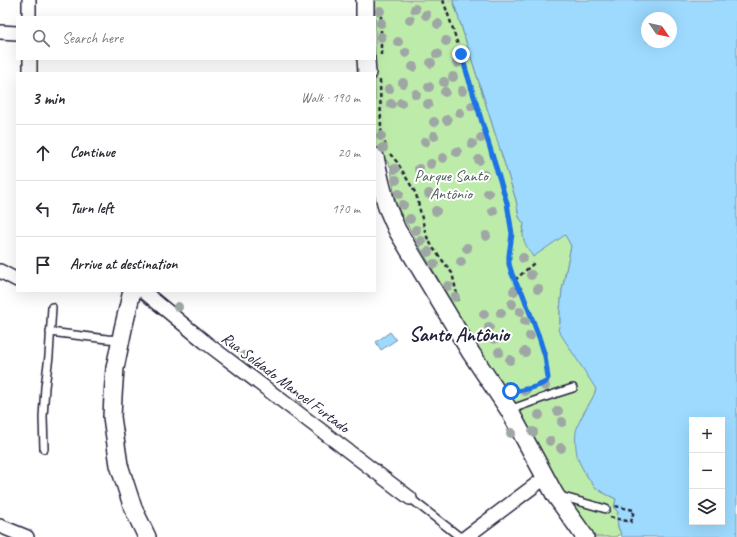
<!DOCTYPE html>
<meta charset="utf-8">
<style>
body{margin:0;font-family:Caveat,sans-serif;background:#f2f2f3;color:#2b2b33}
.controls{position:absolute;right:12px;bottom:12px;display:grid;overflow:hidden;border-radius:0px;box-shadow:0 4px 16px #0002}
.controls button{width:36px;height:36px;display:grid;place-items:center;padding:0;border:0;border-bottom:1px solid #e1e1e2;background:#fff;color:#2b2b33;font:20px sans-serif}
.compass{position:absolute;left:641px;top:12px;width:36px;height:36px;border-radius:50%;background:#fff;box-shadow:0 4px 16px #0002;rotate:124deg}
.stop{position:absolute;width:12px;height:12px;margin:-9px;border:3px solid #1a73e8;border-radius:50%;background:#fff}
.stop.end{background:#1a73e8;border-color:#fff;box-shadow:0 1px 4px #0008}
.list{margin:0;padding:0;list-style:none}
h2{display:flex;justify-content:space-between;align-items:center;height:52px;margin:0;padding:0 16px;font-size:17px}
h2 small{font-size:13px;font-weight:400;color:#7c7c81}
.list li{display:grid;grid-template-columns:26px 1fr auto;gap:12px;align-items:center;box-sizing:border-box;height:56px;padding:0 16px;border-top:1px solid #e1e1e2}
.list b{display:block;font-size:15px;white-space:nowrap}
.list em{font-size:13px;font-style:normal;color:#7c7c81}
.icon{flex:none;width:22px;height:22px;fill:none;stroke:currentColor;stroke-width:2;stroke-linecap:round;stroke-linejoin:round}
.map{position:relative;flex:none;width:737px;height:537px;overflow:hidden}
.search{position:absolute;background:#fff;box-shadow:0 4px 16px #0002;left:16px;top:16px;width:360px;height:44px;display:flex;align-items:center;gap:10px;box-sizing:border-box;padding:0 14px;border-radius:0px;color:#7c7c81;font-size:15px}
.panel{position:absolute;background:#fff;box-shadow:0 4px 16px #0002;left:16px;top:72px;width:360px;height:220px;border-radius:0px}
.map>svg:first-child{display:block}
.green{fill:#bdecaa;stroke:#708772}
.water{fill:#9ddafe;stroke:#6c90b0;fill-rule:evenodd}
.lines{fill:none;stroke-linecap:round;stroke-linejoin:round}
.service-casing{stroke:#22223b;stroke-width:10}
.minor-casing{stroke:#22223b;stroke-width:16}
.tertiary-casing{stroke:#22223b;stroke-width:20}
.path{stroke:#22223b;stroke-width:2.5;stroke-dasharray:4 3;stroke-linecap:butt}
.service{stroke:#fff;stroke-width:7}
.minor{stroke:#fff;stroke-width:13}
.tertiary{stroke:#fff;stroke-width:17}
.tree{fill:#9fa7a5}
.route{stroke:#1a73e8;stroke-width:5}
.labels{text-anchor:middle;stroke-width:4;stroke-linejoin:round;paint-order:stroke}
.park-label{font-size:16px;fill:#505f5c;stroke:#fff}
.street-label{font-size:16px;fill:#22223b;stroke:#fff}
.district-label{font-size:20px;font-weight:bold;fill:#22223b;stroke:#fff}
</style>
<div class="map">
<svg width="737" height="537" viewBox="0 0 737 537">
<rect width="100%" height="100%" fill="#fff"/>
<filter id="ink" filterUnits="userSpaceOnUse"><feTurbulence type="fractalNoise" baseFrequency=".025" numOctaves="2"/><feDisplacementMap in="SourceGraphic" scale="8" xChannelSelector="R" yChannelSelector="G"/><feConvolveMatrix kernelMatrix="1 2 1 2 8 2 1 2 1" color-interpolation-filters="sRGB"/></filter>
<g filter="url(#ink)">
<path class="green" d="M374,0H453L516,200L519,217L524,224L522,233L566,234L571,246L562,290L560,310V323L596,389L594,396L583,414L578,459L585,473L594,486L602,492L616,499L614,508L618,512V527L621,534L615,537H594L550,477L455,319L453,305L400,212L395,201L391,168L387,161L378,152L375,144V73L374,59H375V17H374Z"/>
<g class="water">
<path d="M453,0H737V537H622C618,527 616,522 618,512L614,508L616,499C608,495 600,492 594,486C589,480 581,467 578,459C576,452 574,435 577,428C581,414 592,403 596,389L558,330L560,323V310L562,290L571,246L565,235L533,257C525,243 521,241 524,224L519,217L516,200ZM647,18H671V42H647ZM692,420H722V522H692Z"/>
<path d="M390,332L396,340L381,350L376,342Z"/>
</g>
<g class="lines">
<g class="service-casing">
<g id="service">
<path d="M50,332L107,339L121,340"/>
<path d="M509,410L551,395L573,388"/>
<path d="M44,449L43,417L45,387L49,356L52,307"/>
<path d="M560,496L606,509"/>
<path d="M410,498L460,537"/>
</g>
</g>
<g class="minor-casing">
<g id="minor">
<path d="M29,0V17"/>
<path d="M0,32L17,33"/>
<path d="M30,59V73"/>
<path d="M0,271L17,280"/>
<path d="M143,291L205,342L410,498"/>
<path d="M0,526L27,537"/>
<path d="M466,537L546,477"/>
</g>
</g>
<g class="tertiary-casing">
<g id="tertiary">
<path d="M365,0V17"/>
<path d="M366,59L367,73"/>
<path d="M375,157L381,184L387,207L397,230L471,353L509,410L555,495L585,537"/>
<path d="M132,291L123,329L115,368L113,396L112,417L119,465L133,508L147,537"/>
</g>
</g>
<g class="path">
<path d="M443,0L452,26L507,203L512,234L509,255V264L512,274L517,285L522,292L539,337L545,356L548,377L547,381C536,387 524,391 513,391"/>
<path d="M381,55V16"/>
<path d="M380,80L381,130L386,147"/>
<path d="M390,154L397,162L416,194L426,235L433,248L452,273L459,303"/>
<path d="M515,280L534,263"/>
<path d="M610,517L631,522L634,510L614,506"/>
</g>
<use href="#service" class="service"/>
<use href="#minor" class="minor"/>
<use href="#tertiary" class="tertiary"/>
</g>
<g class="tree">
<circle cx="415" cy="9" r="5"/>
<circle cx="380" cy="11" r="5"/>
<circle cx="426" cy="15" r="5"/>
<circle cx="410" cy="20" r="5"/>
<circle cx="381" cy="23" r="5"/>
<circle cx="438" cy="24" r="5"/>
<circle cx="381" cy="37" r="5"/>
<circle cx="446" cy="41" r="5"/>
<circle cx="398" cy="42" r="5"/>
<circle cx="406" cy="53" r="5"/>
<circle cx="437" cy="54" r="5"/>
<circle cx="431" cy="63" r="5"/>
<circle cx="457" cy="63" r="5"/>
<circle cx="413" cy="67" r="5"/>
<circle cx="453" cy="77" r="5"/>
<circle cx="444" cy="82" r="5"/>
<circle cx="403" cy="83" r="5"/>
<circle cx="429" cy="87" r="5"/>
<circle cx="389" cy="89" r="5"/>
<circle cx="462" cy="91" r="5"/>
<circle cx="445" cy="92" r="5"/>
<circle cx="416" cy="94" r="5"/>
<circle cx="401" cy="103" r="5"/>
<circle cx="391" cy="104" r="5"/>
<circle cx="428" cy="104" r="5"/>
<circle cx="472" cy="106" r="5"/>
<circle cx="460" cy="113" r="5"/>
<circle cx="447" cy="120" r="5"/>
<circle cx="434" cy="122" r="5"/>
<circle cx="381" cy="136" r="5"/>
<circle cx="434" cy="136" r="5"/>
<circle cx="481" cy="138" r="5"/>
<circle cx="425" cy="142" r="5"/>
<circle cx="472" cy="144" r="5"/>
<circle cx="383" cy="148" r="5"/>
<circle cx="457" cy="152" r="5"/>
<circle cx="443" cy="158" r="5"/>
<circle cx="479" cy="160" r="5"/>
<circle cx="431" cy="164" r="5"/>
<circle cx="395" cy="169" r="5"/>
<circle cx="419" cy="169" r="5"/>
<circle cx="484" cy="175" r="5"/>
<circle cx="396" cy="180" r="5"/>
<circle cx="488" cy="193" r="5"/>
<circle cx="399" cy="194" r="5"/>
<circle cx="429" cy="194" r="5"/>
<circle cx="403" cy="205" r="5"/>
<circle cx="436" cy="211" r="5"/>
<circle cx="493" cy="211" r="5"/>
<circle cx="410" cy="219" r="5"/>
<circle cx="416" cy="230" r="5"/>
<circle cx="486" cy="236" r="5"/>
<circle cx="421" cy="241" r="5"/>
<circle cx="467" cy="248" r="5"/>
<circle cx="428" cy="252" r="5"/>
<circle cx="523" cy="258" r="5"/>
<circle cx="461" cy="262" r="5"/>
<circle cx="434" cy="264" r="5"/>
<circle cx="531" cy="275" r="5"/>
<circle cx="448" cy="286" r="5"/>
<circle cx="538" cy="289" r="5"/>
<circle cx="514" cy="291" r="5"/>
<circle cx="455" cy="297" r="5"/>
<circle cx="512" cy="304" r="5"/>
<circle cx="178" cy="307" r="5"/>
<circle cx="520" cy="312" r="5"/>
<circle cx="501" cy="313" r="5"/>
<circle cx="484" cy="314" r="5"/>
<circle cx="525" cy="321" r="5"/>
<circle cx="489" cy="327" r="5"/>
<circle cx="530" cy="336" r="5"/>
<circle cx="494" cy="339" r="5"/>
<circle cx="499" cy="352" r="5"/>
<circle cx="525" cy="352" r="5"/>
<circle cx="244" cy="356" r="5"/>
<circle cx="510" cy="360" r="5"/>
<circle cx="255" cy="364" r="5"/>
<circle cx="545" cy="386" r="5"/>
<circle cx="525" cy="391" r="5"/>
<circle cx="301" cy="400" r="5"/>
<circle cx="558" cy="411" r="5"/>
<circle cx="539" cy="415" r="5"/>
<circle cx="562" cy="422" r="5"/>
<circle cx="533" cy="432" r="5"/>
<circle cx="511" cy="433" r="5"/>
<circle cx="550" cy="441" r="5"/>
<circle cx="561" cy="448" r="5"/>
</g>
</g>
<g class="lines" filter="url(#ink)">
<path class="route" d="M461,54L507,203L512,234L509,255V264L512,274L517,285L522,292L539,337L545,356L548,378L546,382C535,388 523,391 511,391"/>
</g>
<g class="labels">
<g class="park-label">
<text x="451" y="181">Parque Santo<tspan x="451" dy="18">Antônio</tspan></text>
</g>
<g class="street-label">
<text transform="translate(286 382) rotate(37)" y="6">Rua Soldado Manoel Furtado</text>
</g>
<g class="district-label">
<text x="459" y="341">Santo Antônio</text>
</g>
</g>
</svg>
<div class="controls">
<button>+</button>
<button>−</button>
<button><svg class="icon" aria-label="layers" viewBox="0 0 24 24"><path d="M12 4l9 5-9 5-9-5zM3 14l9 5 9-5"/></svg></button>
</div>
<svg class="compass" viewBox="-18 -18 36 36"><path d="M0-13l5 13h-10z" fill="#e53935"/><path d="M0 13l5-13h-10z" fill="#7c7c81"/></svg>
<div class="stop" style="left:511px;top:391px"></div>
<div class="stop end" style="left:461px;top:54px"></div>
<div class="search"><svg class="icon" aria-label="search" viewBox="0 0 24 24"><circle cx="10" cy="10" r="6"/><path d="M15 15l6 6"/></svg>Search here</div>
<section class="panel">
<h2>3 min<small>Walk · 190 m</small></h2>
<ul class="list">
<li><svg class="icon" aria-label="ahead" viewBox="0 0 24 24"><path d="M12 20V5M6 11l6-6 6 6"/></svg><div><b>Continue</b></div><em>20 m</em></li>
<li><svg class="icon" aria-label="left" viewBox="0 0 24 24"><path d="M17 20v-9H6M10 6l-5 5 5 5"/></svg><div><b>Turn left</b></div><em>170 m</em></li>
<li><svg class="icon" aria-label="arrive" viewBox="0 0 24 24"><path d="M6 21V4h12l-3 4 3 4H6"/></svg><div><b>Arrive at destination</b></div></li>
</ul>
</section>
</div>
